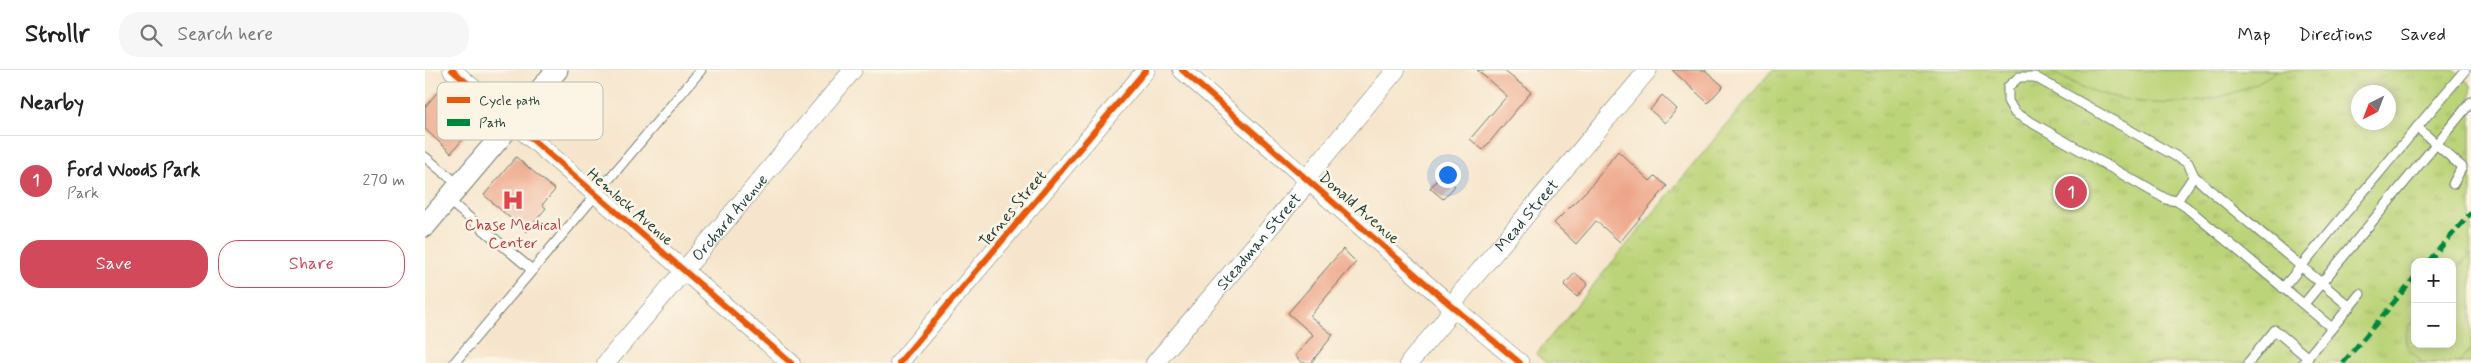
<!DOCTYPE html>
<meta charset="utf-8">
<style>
body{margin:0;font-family:Mynerve,sans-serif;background:#f6f6f6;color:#222}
.controls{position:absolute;right:15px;bottom:15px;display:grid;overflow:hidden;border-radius:10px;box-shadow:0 2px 12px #0003}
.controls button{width:45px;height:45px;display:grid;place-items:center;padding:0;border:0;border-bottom:1px solid #e0e0e0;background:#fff;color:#222;font:25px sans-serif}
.compass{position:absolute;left:1926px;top:15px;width:45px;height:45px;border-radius:50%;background:#fff;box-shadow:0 2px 12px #0003;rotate:222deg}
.you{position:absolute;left:1022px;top:104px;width:18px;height:18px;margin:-12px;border:4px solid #fff;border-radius:50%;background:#1a73e8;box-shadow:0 0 0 8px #1a73e833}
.badge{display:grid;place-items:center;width:32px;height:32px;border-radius:50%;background:#d1495b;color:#fff;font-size:16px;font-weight:700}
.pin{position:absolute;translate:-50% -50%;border:2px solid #fff;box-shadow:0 1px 5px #0006}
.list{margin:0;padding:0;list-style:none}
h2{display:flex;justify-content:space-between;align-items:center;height:65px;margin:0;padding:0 20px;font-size:21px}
h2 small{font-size:16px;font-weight:400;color:#767676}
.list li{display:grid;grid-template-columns:32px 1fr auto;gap:15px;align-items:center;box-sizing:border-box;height:90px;padding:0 20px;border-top:1px solid #e0e0e0}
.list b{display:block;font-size:19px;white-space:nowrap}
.list p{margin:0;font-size:16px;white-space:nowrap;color:#767676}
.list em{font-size:16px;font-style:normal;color:#767676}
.actions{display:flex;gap:10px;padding:15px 20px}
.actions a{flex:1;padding:11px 0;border:1px solid #d1495b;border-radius:20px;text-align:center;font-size:18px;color:#d1495b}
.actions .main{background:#d1495b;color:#fff}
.icon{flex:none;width:28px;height:28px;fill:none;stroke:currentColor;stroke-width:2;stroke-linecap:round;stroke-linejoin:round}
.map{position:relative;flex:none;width:2046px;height:293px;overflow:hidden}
header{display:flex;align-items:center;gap:30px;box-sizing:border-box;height:70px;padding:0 25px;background:#fff;border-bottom:1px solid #e0e0e0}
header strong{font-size:24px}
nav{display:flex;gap:28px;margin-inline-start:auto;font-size:18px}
.search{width:350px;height:45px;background:#f6f6f6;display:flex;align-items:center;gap:12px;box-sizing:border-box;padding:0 18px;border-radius:20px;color:#767676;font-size:19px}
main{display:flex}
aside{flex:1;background:#fff}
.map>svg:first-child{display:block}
.grass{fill:url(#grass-tufts);stroke:#6e8856;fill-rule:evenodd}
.pitch{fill:#bcd479;stroke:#6e8856}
.building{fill:#eda285}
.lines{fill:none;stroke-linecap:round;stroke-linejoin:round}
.service-casing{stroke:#6a7869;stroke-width:11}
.minor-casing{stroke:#6a7869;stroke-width:19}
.tertiary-casing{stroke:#6a7869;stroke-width:23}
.service{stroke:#fff;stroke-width:9}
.minor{stroke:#fff;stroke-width:18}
.tertiary{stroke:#fff;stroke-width:21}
.quiet{stroke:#00873e;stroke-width:5;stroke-dasharray:10 5;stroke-linecap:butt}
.cycleway-casing{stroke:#fcf5e5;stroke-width:9}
.cycleway{stroke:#e8590c;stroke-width:6}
.labels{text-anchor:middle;stroke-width:5;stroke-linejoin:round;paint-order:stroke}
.street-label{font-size:16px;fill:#1f3d34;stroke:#fcf5e5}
.health-label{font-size:16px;fill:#be3a42;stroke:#fcf5e5}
.key{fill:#fcf5e5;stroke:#babeb0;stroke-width:1}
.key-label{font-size:14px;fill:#1f3d34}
</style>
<header>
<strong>Strollr</strong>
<div class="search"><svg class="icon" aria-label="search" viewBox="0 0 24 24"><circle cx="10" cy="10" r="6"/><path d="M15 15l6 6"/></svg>Search here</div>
<nav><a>Map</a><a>Directions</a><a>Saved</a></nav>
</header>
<main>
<aside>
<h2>Nearby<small></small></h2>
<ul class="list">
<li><span class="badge">1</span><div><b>Ford Woods Park</b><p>Park</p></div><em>270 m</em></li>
</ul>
<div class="actions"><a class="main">Save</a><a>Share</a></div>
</aside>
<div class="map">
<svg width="2046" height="293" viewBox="0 0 2046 293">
<defs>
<pattern id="grass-tufts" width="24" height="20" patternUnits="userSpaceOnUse" patternTransform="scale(1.25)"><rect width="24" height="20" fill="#bcd479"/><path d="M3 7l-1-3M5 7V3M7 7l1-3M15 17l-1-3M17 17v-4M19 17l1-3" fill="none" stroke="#a1b769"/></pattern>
</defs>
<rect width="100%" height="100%" fill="#fcf5e5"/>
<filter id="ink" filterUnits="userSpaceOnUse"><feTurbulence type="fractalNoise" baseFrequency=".02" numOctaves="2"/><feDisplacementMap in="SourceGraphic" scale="10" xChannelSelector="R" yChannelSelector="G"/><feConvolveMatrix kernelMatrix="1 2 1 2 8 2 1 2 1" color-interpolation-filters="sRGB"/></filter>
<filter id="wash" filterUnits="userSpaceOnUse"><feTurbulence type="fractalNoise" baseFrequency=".0096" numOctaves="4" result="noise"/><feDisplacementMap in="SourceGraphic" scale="20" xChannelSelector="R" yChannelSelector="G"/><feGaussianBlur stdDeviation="1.12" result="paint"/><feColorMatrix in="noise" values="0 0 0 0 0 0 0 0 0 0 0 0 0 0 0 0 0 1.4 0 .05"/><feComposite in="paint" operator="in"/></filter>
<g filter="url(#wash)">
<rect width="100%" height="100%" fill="#f6e5cc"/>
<path class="grass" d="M1347,0H2029L2046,15V293H1121L1111,284ZM1934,22H1964V52H1934ZM1990,192H2027V274H1990Z"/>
<g class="pitch">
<path d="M1624,0H1853C1787,47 1691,42 1624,0Z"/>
<path d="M2046,183V278L2034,293H1998C1981,278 1973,270 1990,250V274H2027V205Z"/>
</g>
<g id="blocks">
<g class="building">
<path d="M1052,0H1078L1106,22L1058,80L1045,69L1082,26Z"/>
<path d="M1247,0H1280L1298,16L1283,33Z"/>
<path d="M14,20L52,53L26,83L0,59V37Z"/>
<path d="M1237,25L1252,39L1240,53L1225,40Z"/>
<path d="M1193,81L1225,111L1230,106L1242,116L1195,172L1171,151L1151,174L1129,153L1164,118Z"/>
<path d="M91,87L130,120L117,135L121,138L101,162L59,125Z"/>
<path d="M1017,104L1030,116L1018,129L1005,118Z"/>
<path d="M918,179L931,192L885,246L908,265L886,293H878L870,286L888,265L863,243Z"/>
<path d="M1150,203L1163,214L1152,227L1139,215Z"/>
</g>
</g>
</g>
<g filter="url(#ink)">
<use href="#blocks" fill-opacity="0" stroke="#6a7869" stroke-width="1"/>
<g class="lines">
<g class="service-casing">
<g id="service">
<path d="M1992,57L2037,97L2028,114"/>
<path d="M0,87L34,115"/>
<path d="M23,130L107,200"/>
<path d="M1752,131L1769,106"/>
<path d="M1858,218L2040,0"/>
<path d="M1879,234L2046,32"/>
<path d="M1907,258L1761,137L1752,131L1741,129L1590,43L1583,31V17L1594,7H1610L1763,93L1769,106L1780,116L1925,237"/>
<path d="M29,293L276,0"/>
<path d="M1823,293L1850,260L1883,288"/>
<path d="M1878,293L1935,224"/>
</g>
</g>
<g class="minor-casing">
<g id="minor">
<path d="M27,0L366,293"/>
<path d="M757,0L1015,226L1095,293"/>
<path id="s1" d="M181,293L428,0"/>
<path d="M474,293L721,0"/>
<path id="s2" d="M730,293L874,123L889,99L971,0"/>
<path id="s3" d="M984,293L1019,251L1035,224L1223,0"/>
</g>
</g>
<g class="tertiary-casing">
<path id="tertiary" d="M0,156L132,0"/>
</g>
<use href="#service" class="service"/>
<use href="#minor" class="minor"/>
<use href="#tertiary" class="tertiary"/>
<g class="quiet">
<path d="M2003,192L2046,143"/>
<path d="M1918,293L1990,207"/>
</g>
<g class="cycleway-casing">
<g id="cycleway">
<path d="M27,0L366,293"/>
<path d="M757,0L1015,226L1095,293"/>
<path d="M474,293L721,0"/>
</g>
</g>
<use href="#cycleway" class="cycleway"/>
</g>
</g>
<defs>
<g id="hospital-bare" transform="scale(1.725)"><path d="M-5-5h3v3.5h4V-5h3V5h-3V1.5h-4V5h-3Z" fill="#e0444e" stroke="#fcf5e5" stroke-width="2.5" paint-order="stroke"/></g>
</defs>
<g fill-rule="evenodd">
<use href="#hospital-bare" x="88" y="130"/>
</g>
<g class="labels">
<g class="street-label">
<text transform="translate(206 136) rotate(41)" y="6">Hemlock Avenue</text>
<text transform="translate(935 137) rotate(41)" y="6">Donald Avenue</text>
<text transform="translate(587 138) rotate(-50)" y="6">Ternes Street</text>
<text dy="6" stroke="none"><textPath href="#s3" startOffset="189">Mead Street</textPath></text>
<text dy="6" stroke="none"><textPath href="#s1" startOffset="191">Orchard Avenue</textPath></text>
<text dy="6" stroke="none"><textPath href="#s2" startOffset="160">Steadman Street</textPath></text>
</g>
<g class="health-label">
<text x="88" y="160">Chase Medical<tspan x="88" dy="18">Center</tspan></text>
</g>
</g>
<rect x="12" y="12" width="166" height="58" rx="8" class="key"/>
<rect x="22" y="27" width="23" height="6" fill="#e8590c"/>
<rect x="22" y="49" width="23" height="7" fill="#00873e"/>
<g class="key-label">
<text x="54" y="35">Cycle path</text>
<text x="54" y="57">Path</text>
</g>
</svg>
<div class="controls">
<button>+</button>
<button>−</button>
</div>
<svg class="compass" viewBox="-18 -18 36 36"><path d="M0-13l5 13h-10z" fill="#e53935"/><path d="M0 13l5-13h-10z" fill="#767676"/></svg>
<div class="you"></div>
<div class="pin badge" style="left:1646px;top:122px">1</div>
</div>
</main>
